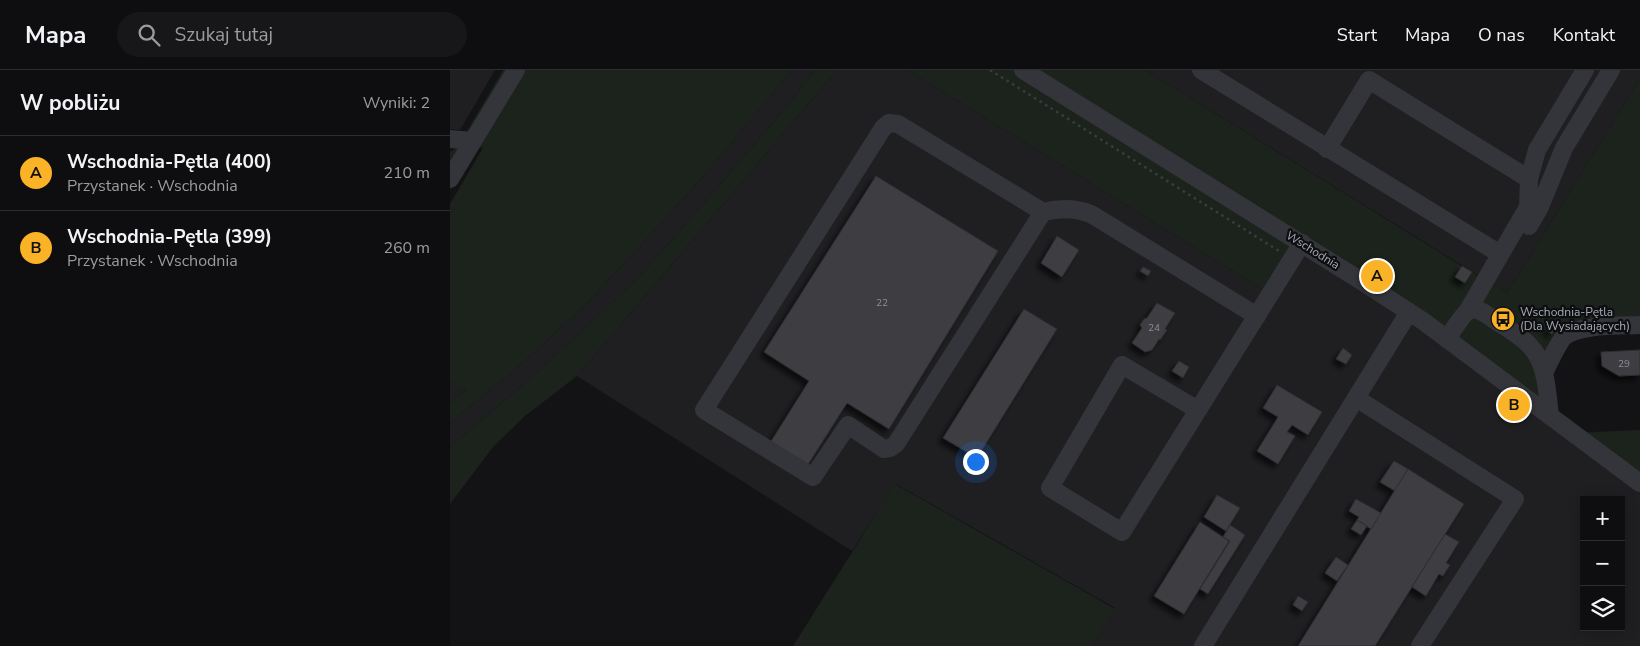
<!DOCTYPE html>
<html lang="pl">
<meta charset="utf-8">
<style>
body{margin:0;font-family:"Nunito Sans",sans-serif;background:#171719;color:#f1f3f6}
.controls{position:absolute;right:15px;bottom:15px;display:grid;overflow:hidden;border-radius:0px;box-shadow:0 2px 12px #0003}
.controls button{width:45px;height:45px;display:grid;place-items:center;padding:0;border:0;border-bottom:1px solid #2e2e30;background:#0e0e10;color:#f1f3f6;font:25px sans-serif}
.you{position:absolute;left:525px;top:391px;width:18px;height:18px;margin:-12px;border:4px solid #fff;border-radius:50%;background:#1a73e8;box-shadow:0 0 0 8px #1a73e833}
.badge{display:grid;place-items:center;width:32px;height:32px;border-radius:50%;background:#fab226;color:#111;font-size:16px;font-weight:700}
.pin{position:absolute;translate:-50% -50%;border:2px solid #fff;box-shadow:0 1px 5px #0006}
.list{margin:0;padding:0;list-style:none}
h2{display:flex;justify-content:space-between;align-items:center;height:65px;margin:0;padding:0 20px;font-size:21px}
h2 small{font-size:16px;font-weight:400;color:#9b9c9f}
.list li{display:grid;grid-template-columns:32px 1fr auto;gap:15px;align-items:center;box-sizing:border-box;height:75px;padding:0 20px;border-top:1px solid #2e2e30}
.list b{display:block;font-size:19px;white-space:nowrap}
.list p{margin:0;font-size:16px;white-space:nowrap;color:#9b9c9f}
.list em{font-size:16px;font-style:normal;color:#9b9c9f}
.icon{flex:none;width:28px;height:28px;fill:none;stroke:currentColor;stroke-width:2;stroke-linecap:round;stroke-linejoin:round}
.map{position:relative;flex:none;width:1190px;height:576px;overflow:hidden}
header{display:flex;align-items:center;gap:30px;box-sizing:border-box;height:70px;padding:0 25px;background:#0e0e10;border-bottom:1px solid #2e2e30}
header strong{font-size:24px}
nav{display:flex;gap:28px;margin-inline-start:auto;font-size:18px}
.search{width:350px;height:45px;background:#171719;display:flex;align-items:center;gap:12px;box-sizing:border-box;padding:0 18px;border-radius:28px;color:#9b9c9f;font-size:19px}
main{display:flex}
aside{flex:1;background:#0e0e10}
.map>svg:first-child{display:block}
.built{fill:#1f1f22;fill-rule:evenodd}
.green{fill:#1b231c}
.building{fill:#3d3e42;stroke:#2d2d31;filter:url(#shadow)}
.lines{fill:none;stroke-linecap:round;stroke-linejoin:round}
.path{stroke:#3a3c41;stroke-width:2.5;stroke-dasharray:2.5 4;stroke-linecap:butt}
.minor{stroke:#34353a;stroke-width:18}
.labels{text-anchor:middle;stroke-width:4.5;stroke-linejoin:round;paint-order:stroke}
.number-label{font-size:10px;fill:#8a8f99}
.street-label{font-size:12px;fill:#a4aab6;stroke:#0e0e10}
.poi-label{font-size:12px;fill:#a4aab6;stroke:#0e0e10;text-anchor:start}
</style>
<header>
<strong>Mapa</strong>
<div class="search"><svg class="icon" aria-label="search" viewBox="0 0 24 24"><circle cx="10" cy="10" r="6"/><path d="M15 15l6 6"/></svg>Szukaj tutaj</div>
<nav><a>Start</a><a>Mapa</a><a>O nas</a><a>Kontakt</a></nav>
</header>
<main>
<aside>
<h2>W pobliżu<small>Wyniki: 2</small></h2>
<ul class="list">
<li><span class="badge">A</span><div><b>Wschodnia-Pętla (400)</b><p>Przystanek · Wschodnia</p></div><em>210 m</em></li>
<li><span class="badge">B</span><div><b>Wschodnia-Pętla (399)</b><p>Przystanek · Wschodnia</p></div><em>260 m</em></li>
</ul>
</aside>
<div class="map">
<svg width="1190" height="576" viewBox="0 0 1190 576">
<defs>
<filter id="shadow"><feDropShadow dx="-4.5" dy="4.5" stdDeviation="2.5" flood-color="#0009"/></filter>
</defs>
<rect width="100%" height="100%" fill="#131315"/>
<g class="built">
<path d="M0,0H45L10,60L0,59Z"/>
<path d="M342,0H365L333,41L229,162L183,213L133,260L79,310L0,377V353L69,296L134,236L192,174L251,109Z"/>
<path d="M387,0H458L820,224L852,173L1190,413V576H642L665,538L446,414L402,481L127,306ZM1134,430H1171V557H1134Z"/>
<path d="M695,0H1190V9L1057,223Z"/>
<path d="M0,309L16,320L0,333Z"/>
</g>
<g class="green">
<path d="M53,0H342L251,109L192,174L134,236L69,296L0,353V333L16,320L0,311V134L33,78L29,77L0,97V82L7,78Z"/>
<path d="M365,0H387L127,306L75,346L43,377L0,434V377L79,310L183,213L229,162L333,41Z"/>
<path d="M458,0H695L1012,196L1006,207L1015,213L1022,202L1057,223L1190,9V255L1124,261L1094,303L1100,346L852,174L820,224Z"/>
<path d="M1190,360V413L1123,363Z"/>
<path d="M445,414L665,539L642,576H343Z"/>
</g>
<g class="building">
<path d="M426,106L548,181L439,359L397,333L357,396L320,373L359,311L314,282Z"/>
<path d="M607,166L629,180L612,207L591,193Z"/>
<path d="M1012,196L1022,202L1015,213L1005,207Z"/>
<path d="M693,197L701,201L698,206L690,201Z"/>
<path d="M707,233L725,243L715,259L717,260L710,270L709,269L702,280L695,282L682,273L692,258L690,255L694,249L697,248Z"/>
<path d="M574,239L607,259L527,388L493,368Z"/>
<path d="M1101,253L1106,256L1102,264L1097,261Z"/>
<path d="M893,278L902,285L896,294L886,289Z"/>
<path d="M1190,280V305L1169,306L1152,296L1151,282Z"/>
<path d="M729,291L739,297L733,308L722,301Z"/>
<path d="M827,315L872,342L858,365L842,355L837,362L845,366L828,394L807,381L828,347L813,338Z"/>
<path d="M944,391L958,399L945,421L930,412Z"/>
<path d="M958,399L1014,434L925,576H848Z"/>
<path d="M767,425L790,438L776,461L754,447Z"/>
<path d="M906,429L931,443L921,459L907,450L909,447L899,441Z"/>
<path d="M907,450L917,456L911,465L901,459Z"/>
<path d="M750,452L779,471L734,544L704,526Z"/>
<path d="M780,455L795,465L758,524L750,519L780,471L773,467Z"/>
<path d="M995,464L1009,472L996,493L1000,495L993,506L989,504L976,526L962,517Z"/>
<path d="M886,487L898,495L887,511L875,503Z"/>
<path d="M848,526L858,532L852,541L843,535Z"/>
</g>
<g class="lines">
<path class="path" d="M540,0L829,181"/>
<g class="minor">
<path d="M573,0L913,212L973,251L1190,413"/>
<path d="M751,0L1050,184"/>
<path d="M0,69L23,71"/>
<path d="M877,79L919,10L1079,109L1078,137L1017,242"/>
<path d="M0,109L66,0"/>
<path d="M1079,109L1087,80L1135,0"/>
<path d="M593,142L446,374L440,378L434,379L398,355L363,407L254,340L433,58L439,53L448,54L593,142C609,138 626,138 641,144L807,246"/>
<path d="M1079,156L1089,139L1114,78L1161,0"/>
<path d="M997,269C1002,262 1012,245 1018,241C1026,236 1036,244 1043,249C1055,257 1070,265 1080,276C1097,293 1097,323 1100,346"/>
<path d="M1094,303C1099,293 1106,277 1113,268C1126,254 1171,256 1190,255"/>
<path d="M906,328L1065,429L970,576"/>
<path d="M748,340L672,295L600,418L672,462C732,366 792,270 852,173"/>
<path d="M753,576L959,242"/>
</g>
</g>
<defs>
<g id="bus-disc" transform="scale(1.25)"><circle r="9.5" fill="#fab226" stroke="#0e0e10"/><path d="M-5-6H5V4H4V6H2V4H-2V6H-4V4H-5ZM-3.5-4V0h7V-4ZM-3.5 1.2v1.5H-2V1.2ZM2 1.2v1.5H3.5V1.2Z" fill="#111"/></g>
</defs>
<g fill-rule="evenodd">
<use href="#bus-disc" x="1053" y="249"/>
</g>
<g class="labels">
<g class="number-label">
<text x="432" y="236">22</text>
<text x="704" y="261">24</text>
<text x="1174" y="297">29</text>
</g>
<g class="street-label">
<text transform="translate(863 180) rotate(32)" y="4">Wschodnia</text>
</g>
<g class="poi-label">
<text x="1070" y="246">Wschodnia-Pętla<tspan x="1070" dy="14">(Dla Wysiadających)</tspan></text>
</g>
</g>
</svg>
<div class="controls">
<button>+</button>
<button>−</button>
<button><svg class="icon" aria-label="layers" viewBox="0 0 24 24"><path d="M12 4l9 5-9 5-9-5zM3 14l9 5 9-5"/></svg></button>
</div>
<div class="you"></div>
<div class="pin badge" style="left:927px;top:206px">A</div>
<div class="pin badge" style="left:1064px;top:335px">B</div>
</div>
</main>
